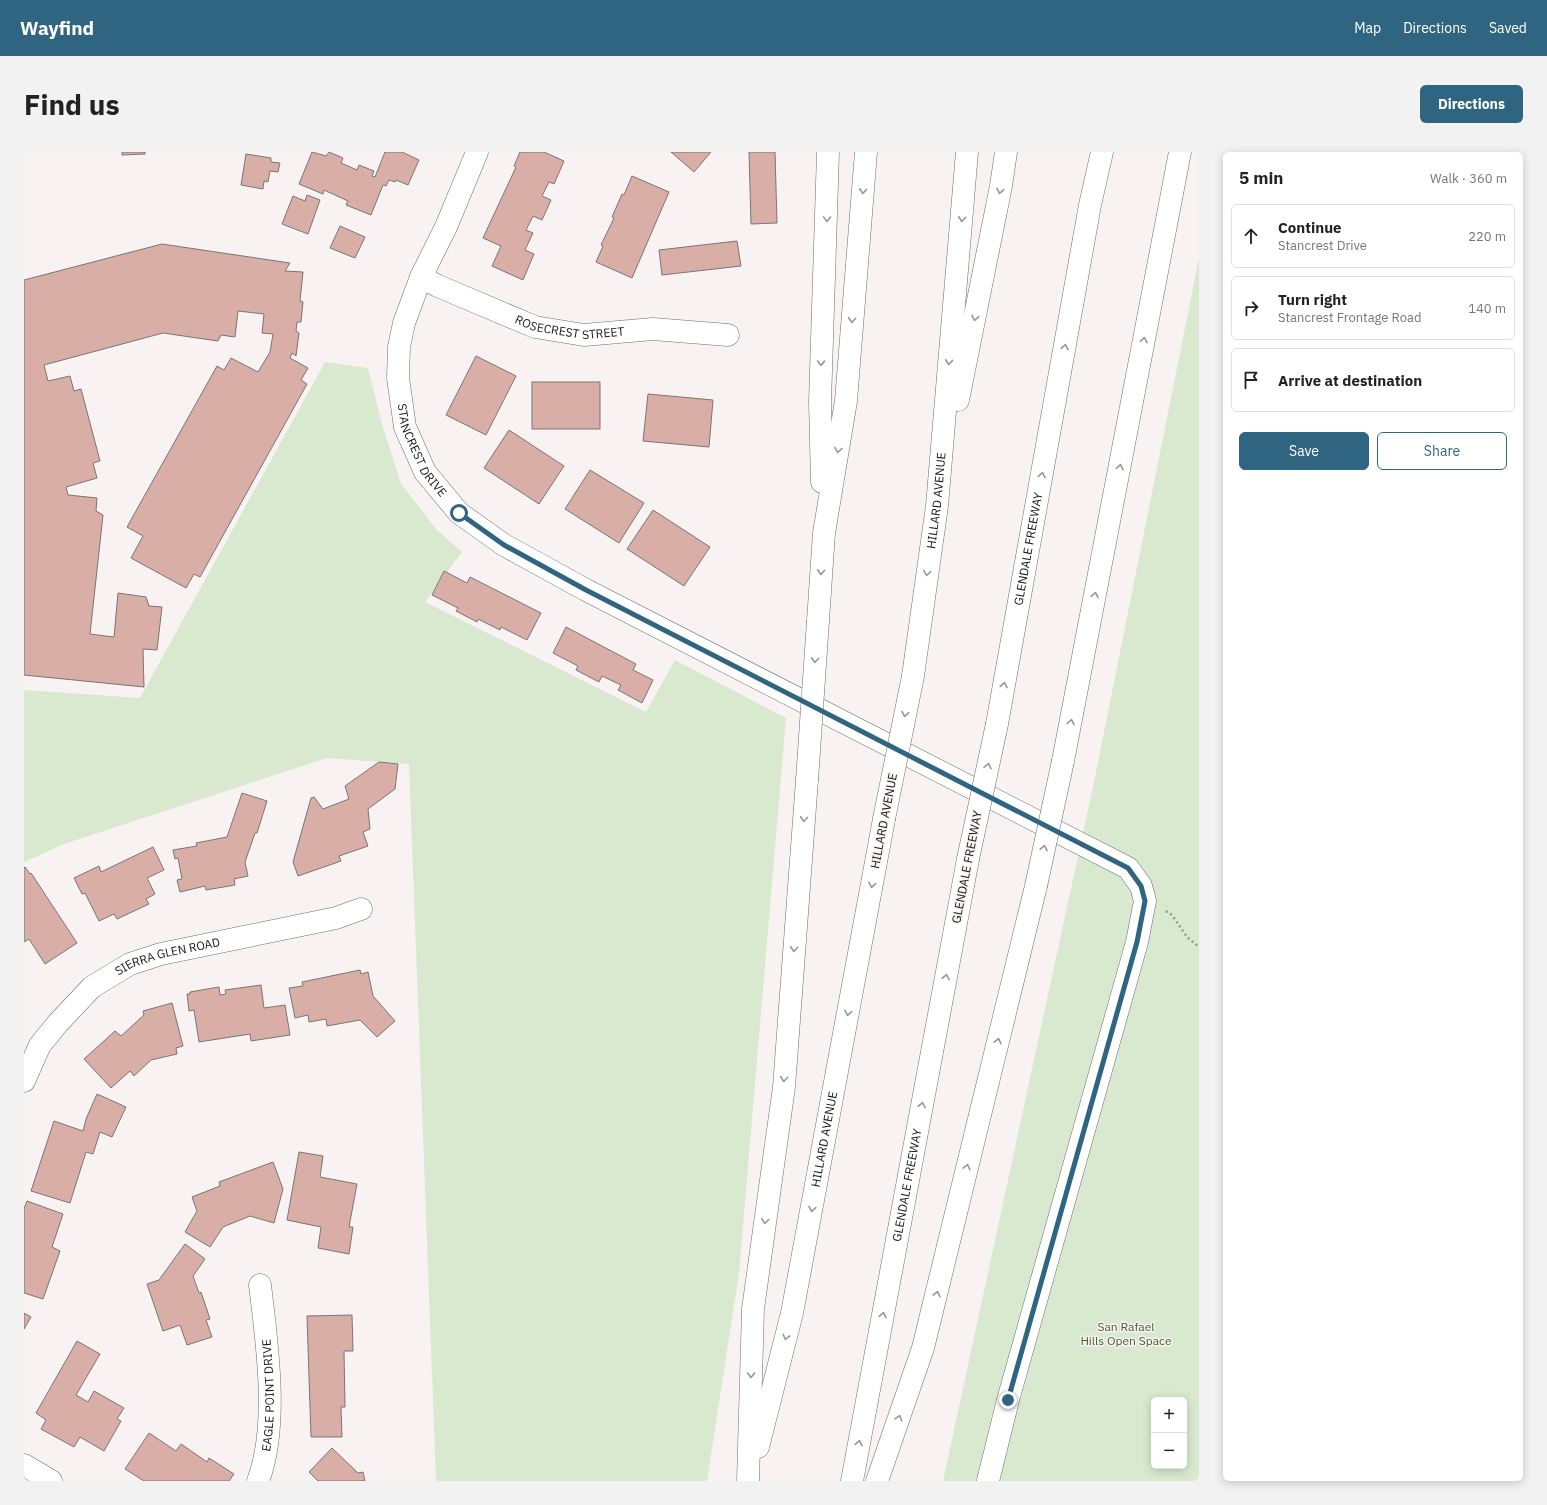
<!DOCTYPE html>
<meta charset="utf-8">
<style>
body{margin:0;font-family:"IBM Plex Sans",sans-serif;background:#f2f2f2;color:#222}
.controls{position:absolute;right:12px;bottom:12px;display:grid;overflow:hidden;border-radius:6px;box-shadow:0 2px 10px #0003}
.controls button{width:36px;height:36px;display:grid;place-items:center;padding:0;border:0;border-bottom:1px solid #e0e0e0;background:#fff;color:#222;font:20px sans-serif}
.stop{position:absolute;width:12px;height:12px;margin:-9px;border:3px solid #306581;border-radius:50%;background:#fff}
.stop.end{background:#306581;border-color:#fff;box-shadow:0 1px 4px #0008}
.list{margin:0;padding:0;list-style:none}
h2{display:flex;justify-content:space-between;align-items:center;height:52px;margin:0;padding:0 16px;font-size:17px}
h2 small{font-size:13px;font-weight:400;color:#767676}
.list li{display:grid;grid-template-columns:26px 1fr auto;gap:12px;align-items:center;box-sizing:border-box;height:64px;margin:0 8px 8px;padding:0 8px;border:1px solid #e0e0e0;border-radius:6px}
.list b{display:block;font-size:15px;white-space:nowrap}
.list p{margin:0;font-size:13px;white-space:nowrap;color:#767676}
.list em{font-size:13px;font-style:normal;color:#767676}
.actions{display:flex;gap:8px;padding:12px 16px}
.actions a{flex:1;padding:9px 0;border:1px solid #306581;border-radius:6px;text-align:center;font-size:14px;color:#306581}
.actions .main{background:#306581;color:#fff}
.icon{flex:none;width:22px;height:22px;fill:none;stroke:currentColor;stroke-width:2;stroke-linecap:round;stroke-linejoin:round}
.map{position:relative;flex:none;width:1175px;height:1329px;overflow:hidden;border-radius:6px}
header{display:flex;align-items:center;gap:24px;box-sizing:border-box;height:56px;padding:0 20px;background:#306581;color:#fff}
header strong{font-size:19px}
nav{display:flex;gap:22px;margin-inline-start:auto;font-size:14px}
.intro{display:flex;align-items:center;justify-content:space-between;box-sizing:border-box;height:96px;padding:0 24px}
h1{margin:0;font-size:28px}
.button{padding:10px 18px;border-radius:6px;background:#306581;color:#fff;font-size:14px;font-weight:700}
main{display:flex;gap:24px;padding:0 24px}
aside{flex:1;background:#fff;border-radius:6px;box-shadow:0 2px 10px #0003}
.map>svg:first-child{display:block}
.green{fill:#d8e9cf;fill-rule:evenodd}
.building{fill:#d9aea6;stroke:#7a7574}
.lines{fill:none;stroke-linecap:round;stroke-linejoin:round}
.minor-casing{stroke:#706c6a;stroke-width:23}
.motorway-casing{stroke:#706c6a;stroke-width:23}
.path{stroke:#9b9797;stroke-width:2.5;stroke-dasharray:2 3;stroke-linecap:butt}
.minor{stroke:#fff;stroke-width:22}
.motorway{stroke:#fff;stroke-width:22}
.motorway-bridge-casing{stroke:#706c6a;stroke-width:23;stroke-linecap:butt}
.motorway-bridge{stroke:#fff;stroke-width:22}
.oneway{stroke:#989797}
.route{stroke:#306581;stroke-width:5}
.labels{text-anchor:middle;stroke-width:3;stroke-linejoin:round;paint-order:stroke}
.street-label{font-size:12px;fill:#191717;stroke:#f8f3f2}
.park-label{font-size:12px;fill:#415e2d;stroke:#f8f3f2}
</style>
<header>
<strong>Wayfind</strong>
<nav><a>Map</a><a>Directions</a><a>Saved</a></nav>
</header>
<div class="intro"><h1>Find us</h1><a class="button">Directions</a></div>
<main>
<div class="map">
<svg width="1175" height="1329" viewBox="0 0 1175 1329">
<rect width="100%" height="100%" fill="#f8f3f2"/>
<g class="green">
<path d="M1175,106V1329H919L1070,630ZM1130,1248H1160V1314H1130Z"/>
<path d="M301,210L344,216L358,272L377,332L413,378L438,400L401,450L622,560L651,508L762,566L715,1121L683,1329H412L385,612L303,606L40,692L0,710V538L116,546Z"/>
</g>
<g class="building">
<path d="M98,0H121V2L98,3Z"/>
<path d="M288,0L302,4L305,0L319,6L317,11L333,18L335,13L350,19L348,24L351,25L361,0H378L395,8L384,33L372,28L371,30L365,28L362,34L359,33L347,63L322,53L324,49L300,38L299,42L275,32Z"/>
<path d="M496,0H520L540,9L530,32L525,30L518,44L527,48L518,68L509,64L502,78L509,81L501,98L510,102L499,128L468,114L477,94L459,86L492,15L490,14Z"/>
<path d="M647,0H687L670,20Z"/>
<path d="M725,0H751L753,71L727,72Z"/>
<path d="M222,2L247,6V10L256,11L254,20L246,19L244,30L240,29L239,37L217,33Z"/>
<path d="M608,24L645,40L608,126L572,110L579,94L577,93L590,66L588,65L598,42L600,43Z"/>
<path d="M283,43L296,48L284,82L258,72L269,44L281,49Z"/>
<path d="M316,74L341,85L331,106L306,96Z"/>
<path d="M713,89L717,114L638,123L635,98Z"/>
<path d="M138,92L266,111L261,119L279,120L276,149L279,150L277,170H273L272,179L275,181L272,204L268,201L266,206L284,216L277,228L283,232L176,425L170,422L162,436L107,406L119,384L103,375L193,214L200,218L207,206L234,220L246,200L249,182L238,181L240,162L214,159L211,185L197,183L194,189L139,181L20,213L24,229L46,224L50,239L57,237L76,309L69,311L73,326L42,335L44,343L73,346L72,359L79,363L66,482L90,485L94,441L122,445L125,454L138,455L133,498L119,497L120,535L0,523V128Z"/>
<path d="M452,204L492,224L462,283L422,263Z"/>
<rect x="508" y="230" width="68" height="47"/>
<path d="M624,242L689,248L685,295L619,289Z"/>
<path d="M485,278L540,314L515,352L460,316Z"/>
<path d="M566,318L620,351L595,391L541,357Z"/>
<path d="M629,358L686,395L660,434L603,397Z"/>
<path d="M420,419L443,431L446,425L517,461L503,488L477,475L476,478L454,467L453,470L432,459L434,456L408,443Z"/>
<path d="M542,475L612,512L609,518L629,528L618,551L594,538L597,533L578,524L575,530L552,518L554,514L529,501Z"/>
<path d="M355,610L374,612L371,637L344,657L346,677L339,680L344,694L315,704L317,709L274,724L269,710L287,646L290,645L299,657L325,647L321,634Z"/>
<path d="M218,641L243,649L233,681H231L221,710L224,724L210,727L211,733L182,738L181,734L156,740L153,728L158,727L154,706L151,707L149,698L173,694L172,691L203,685Z"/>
<path d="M129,695L140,718L123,726L131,742L122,747L125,752L93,767L90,762L75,769L61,741L58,742L50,726L75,714L77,720Z"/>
<path d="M1,715L6,722L7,721L53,791L21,812L5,787L0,790V716Z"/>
<path d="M336,818L337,822L344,820L349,844L371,869L353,885L336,868L303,874L302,867L285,870L284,863L271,866L265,836L279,834L278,830Z"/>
<path d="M237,833L240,856L261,853L266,883L227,889L226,882L175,890L170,858L165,859L163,842H166V840L195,835L196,843L202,842L201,838Z"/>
<path d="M148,851L159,894L152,896L153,902L127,908L110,924L106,919L87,936L60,907L91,879L97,884L120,863L119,859Z"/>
<path d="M73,942L102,955L88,985L76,980L69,1002L62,1000L46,1051L7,1039L30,969L59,979L62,967Z"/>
<path d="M275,1000L299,1004L296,1025L333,1032L325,1075H329L325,1102L294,1096L297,1075L263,1068Z"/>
<path d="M249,1010L259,1037L250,1071L226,1064L199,1075L186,1095L161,1080L173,1059L168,1045L196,1034L195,1030Z"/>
<path d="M3,1049L39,1062L28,1095L36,1099L19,1147L0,1141V1057Z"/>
<path d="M161,1092L181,1107L169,1124L175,1141L177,1140L186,1167L182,1168L188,1185L163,1193L156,1173L139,1179L123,1132L135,1128Z"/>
<path d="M0,1161L7,1165L0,1177Z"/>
<path d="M328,1163L329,1199H320L321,1255H317L318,1285H287L283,1164Z"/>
<path d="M53,1189L76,1202L52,1243L64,1250L70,1239L100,1256L93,1267L97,1269L80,1299L56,1285L50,1295L17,1277L22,1268L12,1261Z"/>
<path d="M125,1281L152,1299L157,1292L183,1310L185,1306L210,1322L205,1329H120L101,1317Z"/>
<path d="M308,1296L334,1321L339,1320L341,1329H294L285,1320Z"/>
</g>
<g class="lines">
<g class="minor-casing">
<g id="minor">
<path id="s1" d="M453,0L422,75L397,125L380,171L375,195L374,226L381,275L401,320L435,361L480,393L562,438L1104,716L1117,734L1121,749L1113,790L984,1248L964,1329"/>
<path id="s2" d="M397,125L414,134L511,175L560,183L629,177L704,183"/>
<path id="s3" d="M0,929L16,893L34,871L68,835L106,812L137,802L312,766L337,757"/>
<path d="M0,1313L27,1329"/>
<path id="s4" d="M234,1329C255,1274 243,1191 236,1133"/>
</g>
</g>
<g class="motorway-casing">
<g id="motorway">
<path d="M934,248L977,34L982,0"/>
<path d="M798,330L796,250L804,0"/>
<path d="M794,469L800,381L822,249L842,0"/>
<path id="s5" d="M889,524L913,354L943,0"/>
<path id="s6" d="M973,572L1066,53L1078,0"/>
<path d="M1039,609L1156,0"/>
<path id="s7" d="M734,1295L768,1161L860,667"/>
<path d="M724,1329L729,1157L760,935L783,628"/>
<path id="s8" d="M828,1329L944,707"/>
<path d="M853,1329L899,1196L1012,734"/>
</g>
</g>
<path class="path" d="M1142,759L1148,763L1163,785L1175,795"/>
<use href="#minor" class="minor"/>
<use href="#motorway" class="motorway"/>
<g class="motorway-bridge-casing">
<g id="motorway-bridge">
<path d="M783,628L794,469"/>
<path d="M860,667L889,524"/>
<path d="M944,707L973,572"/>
<path d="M1012,734L1039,609"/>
</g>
</g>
<use href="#motorway-bridge" class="motorway-bridge"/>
</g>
<defs><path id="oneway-chevron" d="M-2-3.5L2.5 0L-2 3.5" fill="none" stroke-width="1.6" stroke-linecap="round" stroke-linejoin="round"/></defs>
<g class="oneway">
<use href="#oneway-chevron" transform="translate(839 39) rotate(94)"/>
<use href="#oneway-chevron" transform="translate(976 39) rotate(101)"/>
<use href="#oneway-chevron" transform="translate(803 67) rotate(92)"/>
<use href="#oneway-chevron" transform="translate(938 67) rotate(95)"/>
<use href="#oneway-chevron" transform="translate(951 166) rotate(101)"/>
<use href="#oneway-chevron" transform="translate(828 168) rotate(95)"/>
<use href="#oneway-chevron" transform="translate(1120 188) rotate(-79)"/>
<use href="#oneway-chevron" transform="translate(1041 195) rotate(-80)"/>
<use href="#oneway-chevron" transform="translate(925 210) rotate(95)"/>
<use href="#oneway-chevron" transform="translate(797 211) rotate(92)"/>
<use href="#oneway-chevron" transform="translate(814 298) rotate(99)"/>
<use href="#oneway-chevron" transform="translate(1096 315) rotate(-79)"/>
<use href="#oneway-chevron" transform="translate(1018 323) rotate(-80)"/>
<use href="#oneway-chevron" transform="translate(797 420) rotate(94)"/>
<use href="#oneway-chevron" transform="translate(903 421) rotate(98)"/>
<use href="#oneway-chevron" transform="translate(1071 443) rotate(-79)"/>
<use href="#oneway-chevron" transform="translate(791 508) rotate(94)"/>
<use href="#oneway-chevron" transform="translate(980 533) rotate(-80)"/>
<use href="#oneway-chevron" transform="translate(881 562) rotate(101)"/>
<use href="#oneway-chevron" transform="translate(1047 570) rotate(-79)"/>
<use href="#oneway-chevron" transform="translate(964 614) rotate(-78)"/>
<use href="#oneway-chevron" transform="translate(780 667) rotate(94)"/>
<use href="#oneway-chevron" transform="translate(1020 696) rotate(-78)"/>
<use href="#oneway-chevron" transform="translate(848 733) rotate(101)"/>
<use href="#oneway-chevron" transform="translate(770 797) rotate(94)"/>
<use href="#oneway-chevron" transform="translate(922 825) rotate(-79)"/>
<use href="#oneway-chevron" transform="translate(824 861) rotate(101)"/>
<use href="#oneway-chevron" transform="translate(974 889) rotate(-76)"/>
<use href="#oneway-chevron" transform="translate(760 927) rotate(94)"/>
<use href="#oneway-chevron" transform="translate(898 953) rotate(-79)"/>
<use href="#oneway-chevron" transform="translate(943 1015) rotate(-76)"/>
<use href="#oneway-chevron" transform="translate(788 1057) rotate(101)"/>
<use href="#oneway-chevron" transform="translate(741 1069) rotate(98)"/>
<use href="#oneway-chevron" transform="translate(913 1142) rotate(-76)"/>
<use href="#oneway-chevron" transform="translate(859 1163) rotate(-79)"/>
<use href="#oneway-chevron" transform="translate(762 1185) rotate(104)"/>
<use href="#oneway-chevron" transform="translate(727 1223) rotate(92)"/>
<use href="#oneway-chevron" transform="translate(875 1266) rotate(-71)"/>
<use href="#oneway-chevron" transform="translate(835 1291) rotate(-79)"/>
</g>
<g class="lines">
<path class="route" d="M435,361L480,393L562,438L1104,716L1117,734L1121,749L1113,790L984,1248"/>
</g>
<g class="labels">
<g class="street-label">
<text dy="4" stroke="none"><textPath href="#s2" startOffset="159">ROSECREST STREET</textPath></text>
<text dy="4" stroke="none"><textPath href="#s1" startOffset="319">STANCREST DRIVE</textPath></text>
<text dy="4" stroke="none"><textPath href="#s5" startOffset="177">HILLARD AVENUE</textPath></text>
<text dy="4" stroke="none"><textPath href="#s6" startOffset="178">GLENDALE FREEWAY</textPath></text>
<text transform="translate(860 669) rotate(-79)" y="4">HILLARD AVENUE</text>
<text transform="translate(943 715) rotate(-79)" y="4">GLENDALE FREEWAY</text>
<text dy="4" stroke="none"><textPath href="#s3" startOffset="200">SIERRA GLEN ROAD</textPath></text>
<text dy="4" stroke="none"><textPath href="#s7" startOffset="315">HILLARD AVENUE</textPath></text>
<text dy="4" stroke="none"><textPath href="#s8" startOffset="301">GLENDALE FREEWAY</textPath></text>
<text dy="4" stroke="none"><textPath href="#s4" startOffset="87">EAGLE POINT DRIVE</textPath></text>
</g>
<g class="park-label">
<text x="1102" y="1179">San Rafael<tspan x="1102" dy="14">Hills Open Space</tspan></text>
</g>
</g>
</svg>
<div class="controls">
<button>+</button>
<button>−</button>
</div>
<div class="stop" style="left:435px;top:361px"></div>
<div class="stop end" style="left:984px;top:1248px"></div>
</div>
<aside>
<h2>5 min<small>Walk · 360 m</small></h2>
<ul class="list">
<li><svg class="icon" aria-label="ahead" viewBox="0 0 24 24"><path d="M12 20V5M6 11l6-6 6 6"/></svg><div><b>Continue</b><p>Stancrest Drive</p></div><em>220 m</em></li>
<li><svg class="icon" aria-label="right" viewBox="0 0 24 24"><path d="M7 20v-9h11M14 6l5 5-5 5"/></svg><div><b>Turn right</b><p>Stancrest Frontage Road</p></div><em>140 m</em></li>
<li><svg class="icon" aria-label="arrive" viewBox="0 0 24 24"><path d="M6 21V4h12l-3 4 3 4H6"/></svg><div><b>Arrive at destination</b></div></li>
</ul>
<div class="actions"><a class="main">Save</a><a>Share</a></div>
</aside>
</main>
